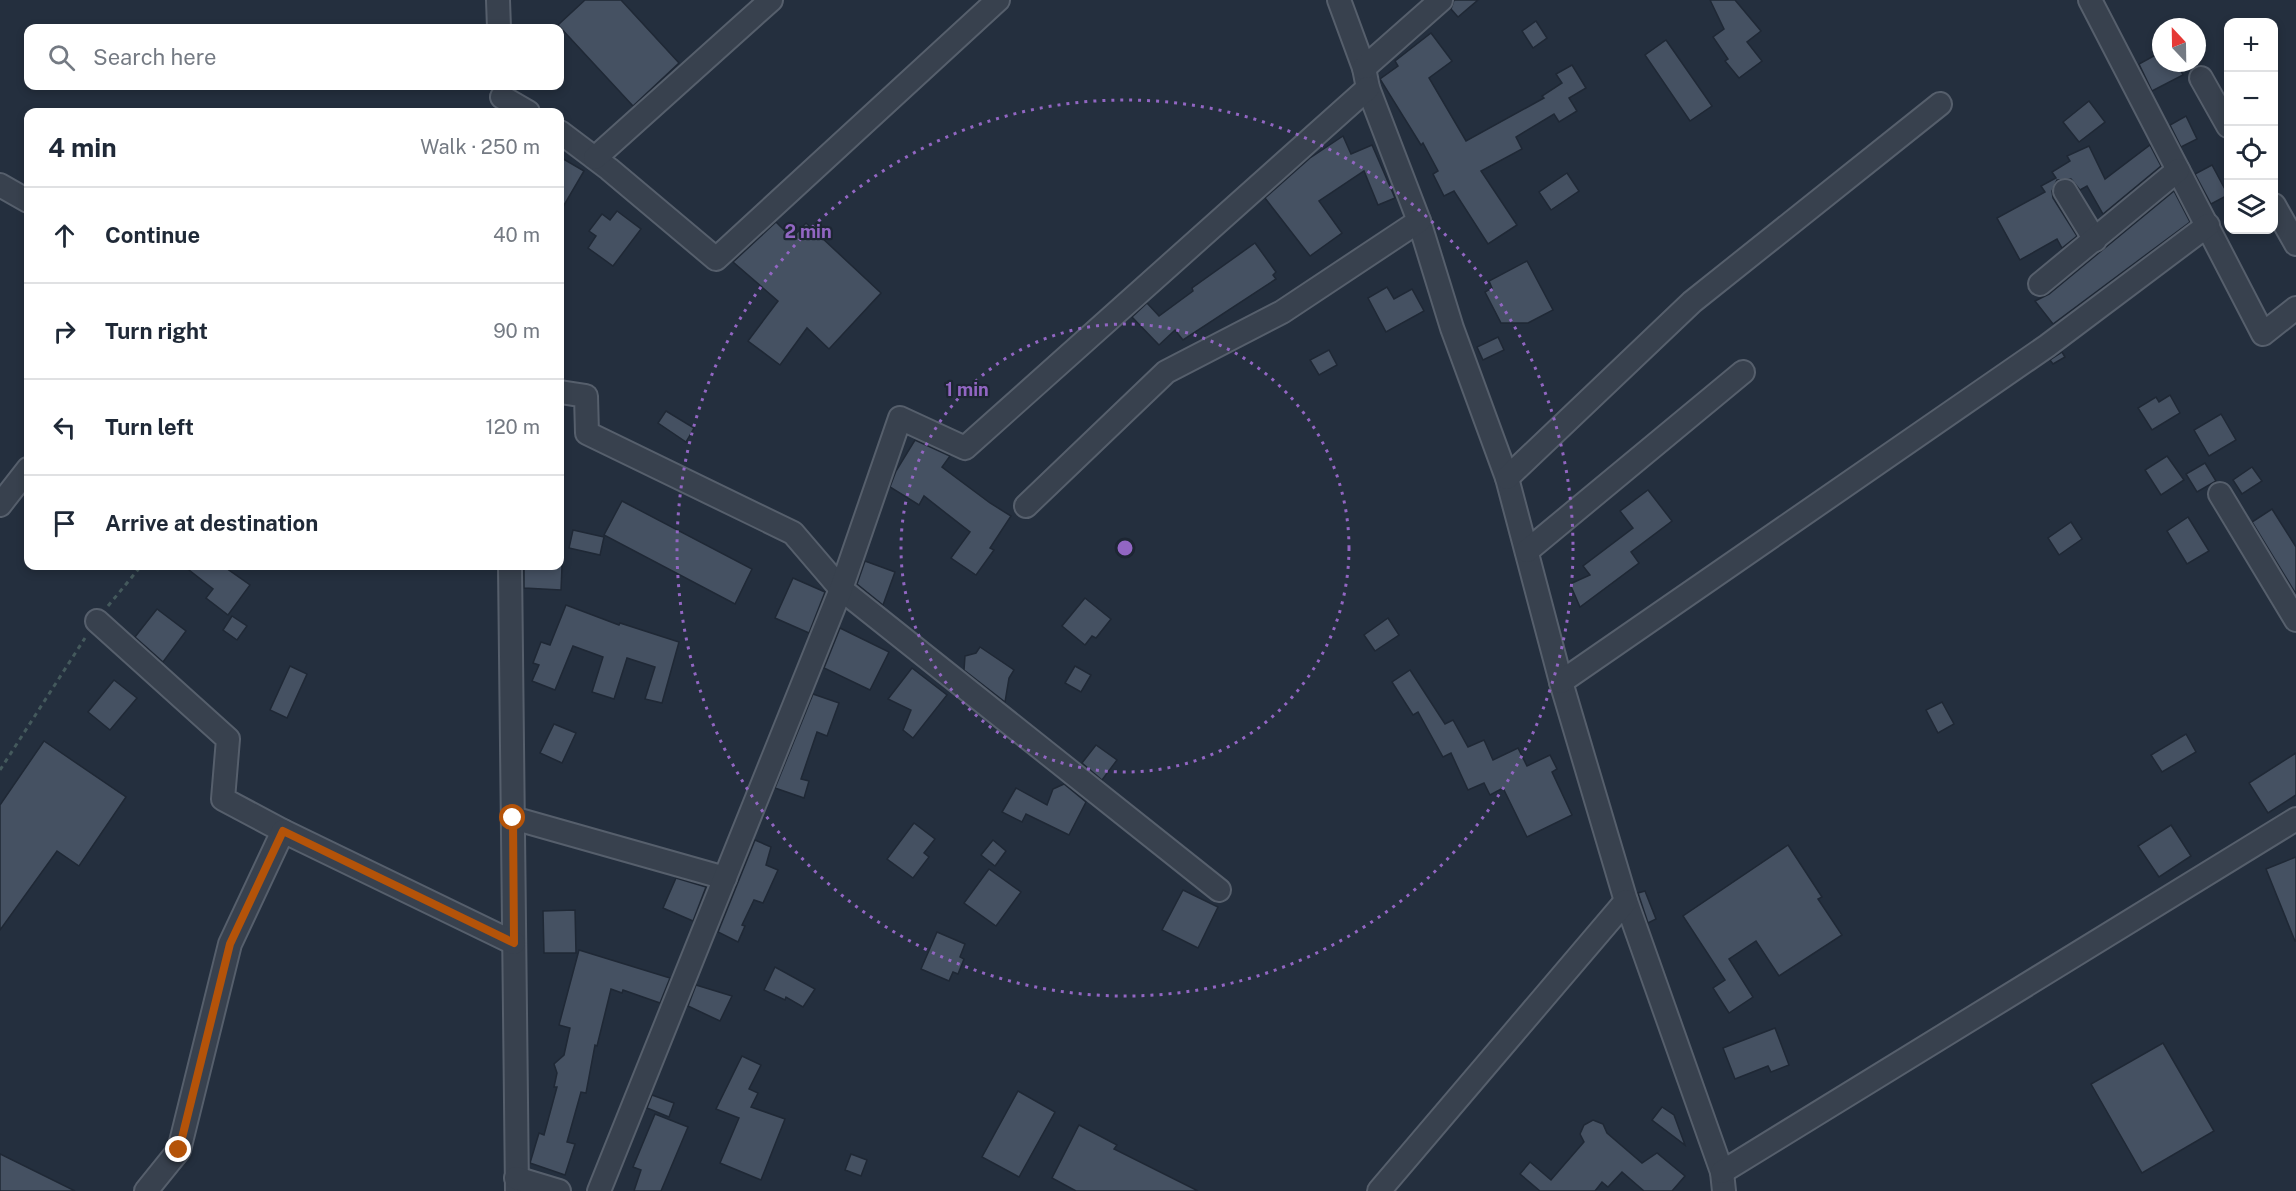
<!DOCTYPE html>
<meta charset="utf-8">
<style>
body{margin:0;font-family:"Public Sans",sans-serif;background:#f6f6f7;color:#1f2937}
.controls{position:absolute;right:18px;top:18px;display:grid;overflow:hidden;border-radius:12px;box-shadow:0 3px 9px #0003}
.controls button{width:54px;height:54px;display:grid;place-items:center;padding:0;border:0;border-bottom:2px solid #e0e1e3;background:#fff;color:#1f2937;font:30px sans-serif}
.compass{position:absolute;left:2152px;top:18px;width:54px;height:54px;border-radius:50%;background:#fff;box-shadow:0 3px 9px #0003;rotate:338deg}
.stop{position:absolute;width:18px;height:18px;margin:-14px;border:4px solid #b45309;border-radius:50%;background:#fff}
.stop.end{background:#b45309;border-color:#fff;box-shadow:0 2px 6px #0008}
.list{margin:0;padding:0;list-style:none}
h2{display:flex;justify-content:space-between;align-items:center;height:78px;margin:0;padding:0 24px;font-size:26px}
h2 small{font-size:20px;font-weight:400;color:#747a83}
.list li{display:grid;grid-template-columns:39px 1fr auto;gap:18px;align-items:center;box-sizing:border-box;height:96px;padding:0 24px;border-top:2px solid #e0e1e3}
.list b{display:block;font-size:22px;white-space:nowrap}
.list em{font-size:20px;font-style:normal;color:#747a83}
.icon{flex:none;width:33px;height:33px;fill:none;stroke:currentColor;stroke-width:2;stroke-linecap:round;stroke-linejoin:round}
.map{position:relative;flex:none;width:2296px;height:1191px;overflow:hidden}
.search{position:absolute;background:#fff;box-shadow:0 3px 9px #0003;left:24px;top:24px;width:540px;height:66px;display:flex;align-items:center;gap:15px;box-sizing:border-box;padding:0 21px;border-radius:12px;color:#747a83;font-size:22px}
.panel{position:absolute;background:#fff;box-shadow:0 3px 9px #0003;left:24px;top:108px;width:540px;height:462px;border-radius:12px}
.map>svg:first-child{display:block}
.building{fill:#455162;stroke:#1f2835;stroke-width:1.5}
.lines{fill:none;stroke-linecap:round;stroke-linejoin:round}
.minor-casing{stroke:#565f6c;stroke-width:26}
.path{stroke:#44595c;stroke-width:3;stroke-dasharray:4.5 4.5;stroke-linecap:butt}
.minor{stroke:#38414e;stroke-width:22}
.route{stroke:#b45309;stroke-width:8}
.ring{fill:none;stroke:#9266c3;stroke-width:3;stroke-dasharray:3 6}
.centre{fill:#9266c3;stroke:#1d2633;stroke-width:3}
.ring-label{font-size:18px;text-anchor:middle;font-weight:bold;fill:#9266c3;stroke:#1d2633;stroke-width:4.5;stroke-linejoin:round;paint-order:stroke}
</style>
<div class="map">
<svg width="2296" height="1191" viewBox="0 0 2296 1191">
<rect width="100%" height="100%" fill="#242f3e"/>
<g class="building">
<path d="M585,0H621L679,63L633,106L558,25Z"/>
<path d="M1454,0H1478L1458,17L1451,9Z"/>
<path d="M1710,0H1735L1761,31L1747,42L1762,61L1739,78L1725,61L1728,59L1713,37L1724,29Z"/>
<path d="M1536,21L1547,38L1533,48L1522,31Z"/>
<path d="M1431,33L1452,61L1429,78L1466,141L1544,98L1542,96L1562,83L1556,74L1572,65L1586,88L1569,98L1577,111L1559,122L1554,114L1516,137L1522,149L1481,171L1517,225L1488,244L1454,191L1444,196L1433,174L1438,171L1423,143L1421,145L1380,79L1398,66L1395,61Z"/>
<path d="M1666,40L1712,106L1690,121L1645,55Z"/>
<path d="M2161,52V63H2177L2183,75L2152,91L2139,64Z"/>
<path d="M2089,101L2105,122L2079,142L2063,122Z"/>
<path d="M2186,116L2197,139L2181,147L2170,125Z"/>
<path d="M1343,136L1351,154L1372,145L1395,198L1378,205L1364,171L1319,201L1342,233L1310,256L1265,198L1310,158Z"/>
<path d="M2150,145L2161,166L2103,214L2087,186L2080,190L2071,179L2057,180L2052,191L2053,198L2077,236L2062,248L2057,239L2020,260L1997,218L2045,192L2041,186L2056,178L2052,172L2070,161L2067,156L2089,146L2105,179Z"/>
<path d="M560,157L584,171L560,212Z"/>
<path d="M2212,165L2228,195L2211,204L2195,174Z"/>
<path d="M1567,173L1579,191L1551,210L1539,192Z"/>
<path d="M2174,191L2190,222L2053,324L2035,301L2049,294Z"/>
<path d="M617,211L641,229L613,266L588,248L596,236L589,231L602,214L610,220Z"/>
<path d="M776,222L792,238L806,223L881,293L829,349L807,328L780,365L748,341L778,301L733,262Z"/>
<path d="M1255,243L1276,272L1273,275L1276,279L1183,340L1175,330L1159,345L1132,317L1147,303L1159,316L1193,291L1192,288Z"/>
<path d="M1527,261L1553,310L1528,323H1501L1485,292L1492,288L1489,281Z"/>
<path d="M1387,287L1394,299L1412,289L1424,311L1386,332L1368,298Z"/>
<path d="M1498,337L1504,350L1483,360L1477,347Z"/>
<path d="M1329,350L1337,365L1319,375L1310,360Z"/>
<path d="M2062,352L2065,357L2053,364L2050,360Z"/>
<path d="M2170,395L2180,413L2152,430L2138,408L2156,397L2159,402Z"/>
<path d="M666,411L694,428L686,442L658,423Z"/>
<path d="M2221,414L2236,440L2209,456L2194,430Z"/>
<path d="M915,440L950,456L942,467L990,503L1011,516L990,548L994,550L976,575L951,558L970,532L924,496L919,505L890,487L896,471Z"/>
<path d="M2167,456L2184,480L2161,495L2145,470Z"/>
<path d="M2205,463L2216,481L2197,492L2186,474Z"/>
<path d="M2252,467L2262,481L2242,494L2233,480Z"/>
<path d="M1648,490L1672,521L1631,552L1639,563L1580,607L1570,584L1590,575L1583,566L1633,528L1620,511Z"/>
<path d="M622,501L752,569L735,604L604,535Z"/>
<path d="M2272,509L2296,547V594L2252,522Z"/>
<path d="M2188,517L2209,551L2187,564L2167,531Z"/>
<path d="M2071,522L2082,539L2059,555L2048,538Z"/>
<path d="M573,530L604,537L600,555L569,548Z"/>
<path d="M865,561L895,572L883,605L857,584Z"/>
<path d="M184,566H223L250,585L228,615L206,598L213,589Z"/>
<path d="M524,566H562L561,590L524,588Z"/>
<path d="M793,578L825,592L809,633L775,618Z"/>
<path d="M1085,598L1111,619L1096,638L1092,636L1085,645L1062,626Z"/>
<path d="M566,605L619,625L620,623L679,642L662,703L645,699L655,667L627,658L614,699L592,692L603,657L573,646L555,690L532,681L539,665L533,663L541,642L550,645Z"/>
<path d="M157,609L186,631L163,662L135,637Z"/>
<path d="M232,616L247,626L237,640L223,630Z"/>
<path d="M1388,618L1399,635L1375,651L1364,635Z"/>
<path d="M840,628L889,652L870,690L824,668Z"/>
<path d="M980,647L1014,670L1009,678L1005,702L964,670L965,656L976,653Z"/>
<path d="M290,666L307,674L287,718L270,710Z"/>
<path d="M1075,666L1091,675L1081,692L1065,683Z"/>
<path d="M912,668L947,695L913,738L903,730L911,710L888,699Z"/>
<path d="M1410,670L1445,724L1453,720L1468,747L1484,740L1493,760L1518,748L1527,766L1550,755L1557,769L1552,772L1572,815L1527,837L1503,788L1490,795L1484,783L1468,790L1451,753L1443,757L1418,712L1413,715L1392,682Z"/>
<path d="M114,680L137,698L110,730L88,712Z"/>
<path d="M813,694L839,703L827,736L817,732L801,779L809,781L804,798L775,788Z"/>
<path d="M1942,702L1954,724L1938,733L1926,710Z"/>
<path d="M554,724L576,733L562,763L540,753Z"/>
<path d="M2186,734L2196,752L2162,772L2151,755Z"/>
<path d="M44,741L126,797L79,866L57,851L0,930V805Z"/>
<path d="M1096,745L1117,760L1102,780L1082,763Z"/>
<path d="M2296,753V795L2268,813L2249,783Z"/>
<path d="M1064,784L1086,802L1069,835L1026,814L1022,822L1002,812L1016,788L1047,805L1053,789Z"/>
<path d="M914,823L935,839L924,853L929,857L913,878L887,859Z"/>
<path d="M2171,825L2191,856L2159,877L2138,846Z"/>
<path d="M755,840L771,847L766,865L778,870L763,903L754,900L742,925L745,926L738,942L718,932Z"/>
<path d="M993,840L1006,851L995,866L981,855Z"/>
<path d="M1788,845L1822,897L1818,899L1842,935L1779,976L1756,941L1729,959L1753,997L1729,1013L1713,988L1725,980L1683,916Z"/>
<path d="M2296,857V941H2295L2266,869Z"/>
<path d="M989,869L1021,892L996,926L964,903Z"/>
<path d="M676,878L706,887L693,921L663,908Z"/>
<path d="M1183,890L1218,907L1198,948L1162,930Z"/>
<path d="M1645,891L1656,919L1648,923L1638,893Z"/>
<path d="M575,910L576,953H544L543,911Z"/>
<path d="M937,932L965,944L960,957L964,959L958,974L953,972L949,981L921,969Z"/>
<path d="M579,950L670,978L660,1003L623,990L622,993L611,989L597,1046L595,1045L586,1093L581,1092L567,1142L575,1144L565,1175L530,1163L539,1133L544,1135L557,1087H554L557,1073L554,1064L564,1055L570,1028L559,1025Z"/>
<path d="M775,967L815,989L803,1007L786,997L785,1000L764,990Z"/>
<path d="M696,985L732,996L720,1021L688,1006Z"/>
<path d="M1775,1028L1789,1065L1771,1072L1768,1066L1735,1079L1723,1048Z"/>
<path d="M2163,1043L2214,1131L2142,1173L2091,1084Z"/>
<path d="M742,1056L761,1065L749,1089L758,1093L751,1107L785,1119L761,1180L720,1163L739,1118L716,1109Z"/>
<path d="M1018,1091L1055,1112L1019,1177L982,1157Z"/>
<path d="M652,1095L674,1103L669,1117L647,1108Z"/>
<path d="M1662,1107L1674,1115L1685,1145L1652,1120Z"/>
<path d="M655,1114L688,1127L661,1191H634L641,1170L633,1167Z"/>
<path d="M1593,1120L1603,1124L1607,1133L1642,1163L1657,1153L1685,1176L1672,1191H1644L1622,1172L1608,1187L1602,1182L1595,1191H1540L1520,1174L1530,1162L1551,1180L1584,1142L1580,1134L1584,1125Z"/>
<path d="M1079,1125L1117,1145L1114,1149L1198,1191H1076L1052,1178Z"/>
<path d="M0,1154L75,1191H0Z"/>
<path d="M851,1154L867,1160L861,1176L845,1170Z"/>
</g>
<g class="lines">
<g class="minor-casing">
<g id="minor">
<path d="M498,0L499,28"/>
<path d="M1339,0L1364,68L1368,88L1419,221L1452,328L1507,478L1561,682L1626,901L1722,1172L1724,1191"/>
<path d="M2090,0L2263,334L2296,308"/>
<path d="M1364,68L1441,0"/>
<path d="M2201,78L2228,126"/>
<path d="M502,97L528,112"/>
<path d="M560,132L609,169L716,259L998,0"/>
<path d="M595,158L771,0"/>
<path d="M0,185L28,201"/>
<path d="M2065,191L2095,240"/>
<path d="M2274,205L2296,244"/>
<path d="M2040,284L2178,170"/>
<path d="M560,392L586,396L587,433L793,533L841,589L1219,890"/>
<path d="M1507,478L1692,302L1940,104"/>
<path d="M2220,494L2296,620"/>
<path d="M0,505L28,469"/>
<path d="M1026,506L1166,372L1282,312L1419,221"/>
<path d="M1527,551L1743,372"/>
<path d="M510,566L517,1191"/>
<path d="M97,621L228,739L223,799L283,831L514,943"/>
<path d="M1561,682L2047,346L2208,225"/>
<path d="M513,818L725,878"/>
<path d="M1722,1172L2296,819"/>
<path d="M516,1178L559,1191"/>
<path d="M146,1191L179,1150L230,944L283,831"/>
<path d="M599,1191L841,589L900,418L965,448L1368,88"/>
<path d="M1379,1191L1626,901"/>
</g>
</g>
<g class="path">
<path d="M108,606L141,566"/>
<path d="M0,770L85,638"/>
</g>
<use href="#minor" class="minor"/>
</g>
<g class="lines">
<path class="route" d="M179,1150L230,944L283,831L514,943L513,818"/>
</g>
<g class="ring">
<circle cx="1125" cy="548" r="224"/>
<circle cx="1125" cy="548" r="448"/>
</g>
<circle cx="1125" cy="548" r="9" class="centre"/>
<g class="ring-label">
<text x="808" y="238">2 min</text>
<text x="967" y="396">1 min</text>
</g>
</svg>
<div class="controls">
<button>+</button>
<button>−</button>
<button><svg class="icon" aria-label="locate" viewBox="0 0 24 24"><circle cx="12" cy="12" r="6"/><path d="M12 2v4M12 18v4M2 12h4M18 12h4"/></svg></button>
<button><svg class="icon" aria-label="layers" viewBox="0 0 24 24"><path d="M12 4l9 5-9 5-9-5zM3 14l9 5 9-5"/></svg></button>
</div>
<svg class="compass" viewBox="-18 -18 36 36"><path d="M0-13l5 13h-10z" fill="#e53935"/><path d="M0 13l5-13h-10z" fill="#747a83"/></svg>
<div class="stop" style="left:513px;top:818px"></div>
<div class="stop end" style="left:179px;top:1150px"></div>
<div class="search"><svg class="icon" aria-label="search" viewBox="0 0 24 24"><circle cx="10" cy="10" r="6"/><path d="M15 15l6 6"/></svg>Search here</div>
<section class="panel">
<h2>4 min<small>Walk · 250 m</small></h2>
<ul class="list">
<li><svg class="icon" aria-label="ahead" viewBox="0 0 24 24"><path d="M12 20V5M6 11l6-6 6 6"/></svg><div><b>Continue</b></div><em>40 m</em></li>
<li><svg class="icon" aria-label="right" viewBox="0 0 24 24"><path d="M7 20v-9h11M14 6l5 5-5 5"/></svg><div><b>Turn right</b></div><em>90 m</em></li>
<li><svg class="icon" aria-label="left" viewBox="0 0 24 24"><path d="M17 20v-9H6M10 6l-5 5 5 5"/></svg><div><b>Turn left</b></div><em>120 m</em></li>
<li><svg class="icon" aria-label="arrive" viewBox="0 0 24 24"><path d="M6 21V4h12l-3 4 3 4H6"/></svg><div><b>Arrive at destination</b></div></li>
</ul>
</section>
</div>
